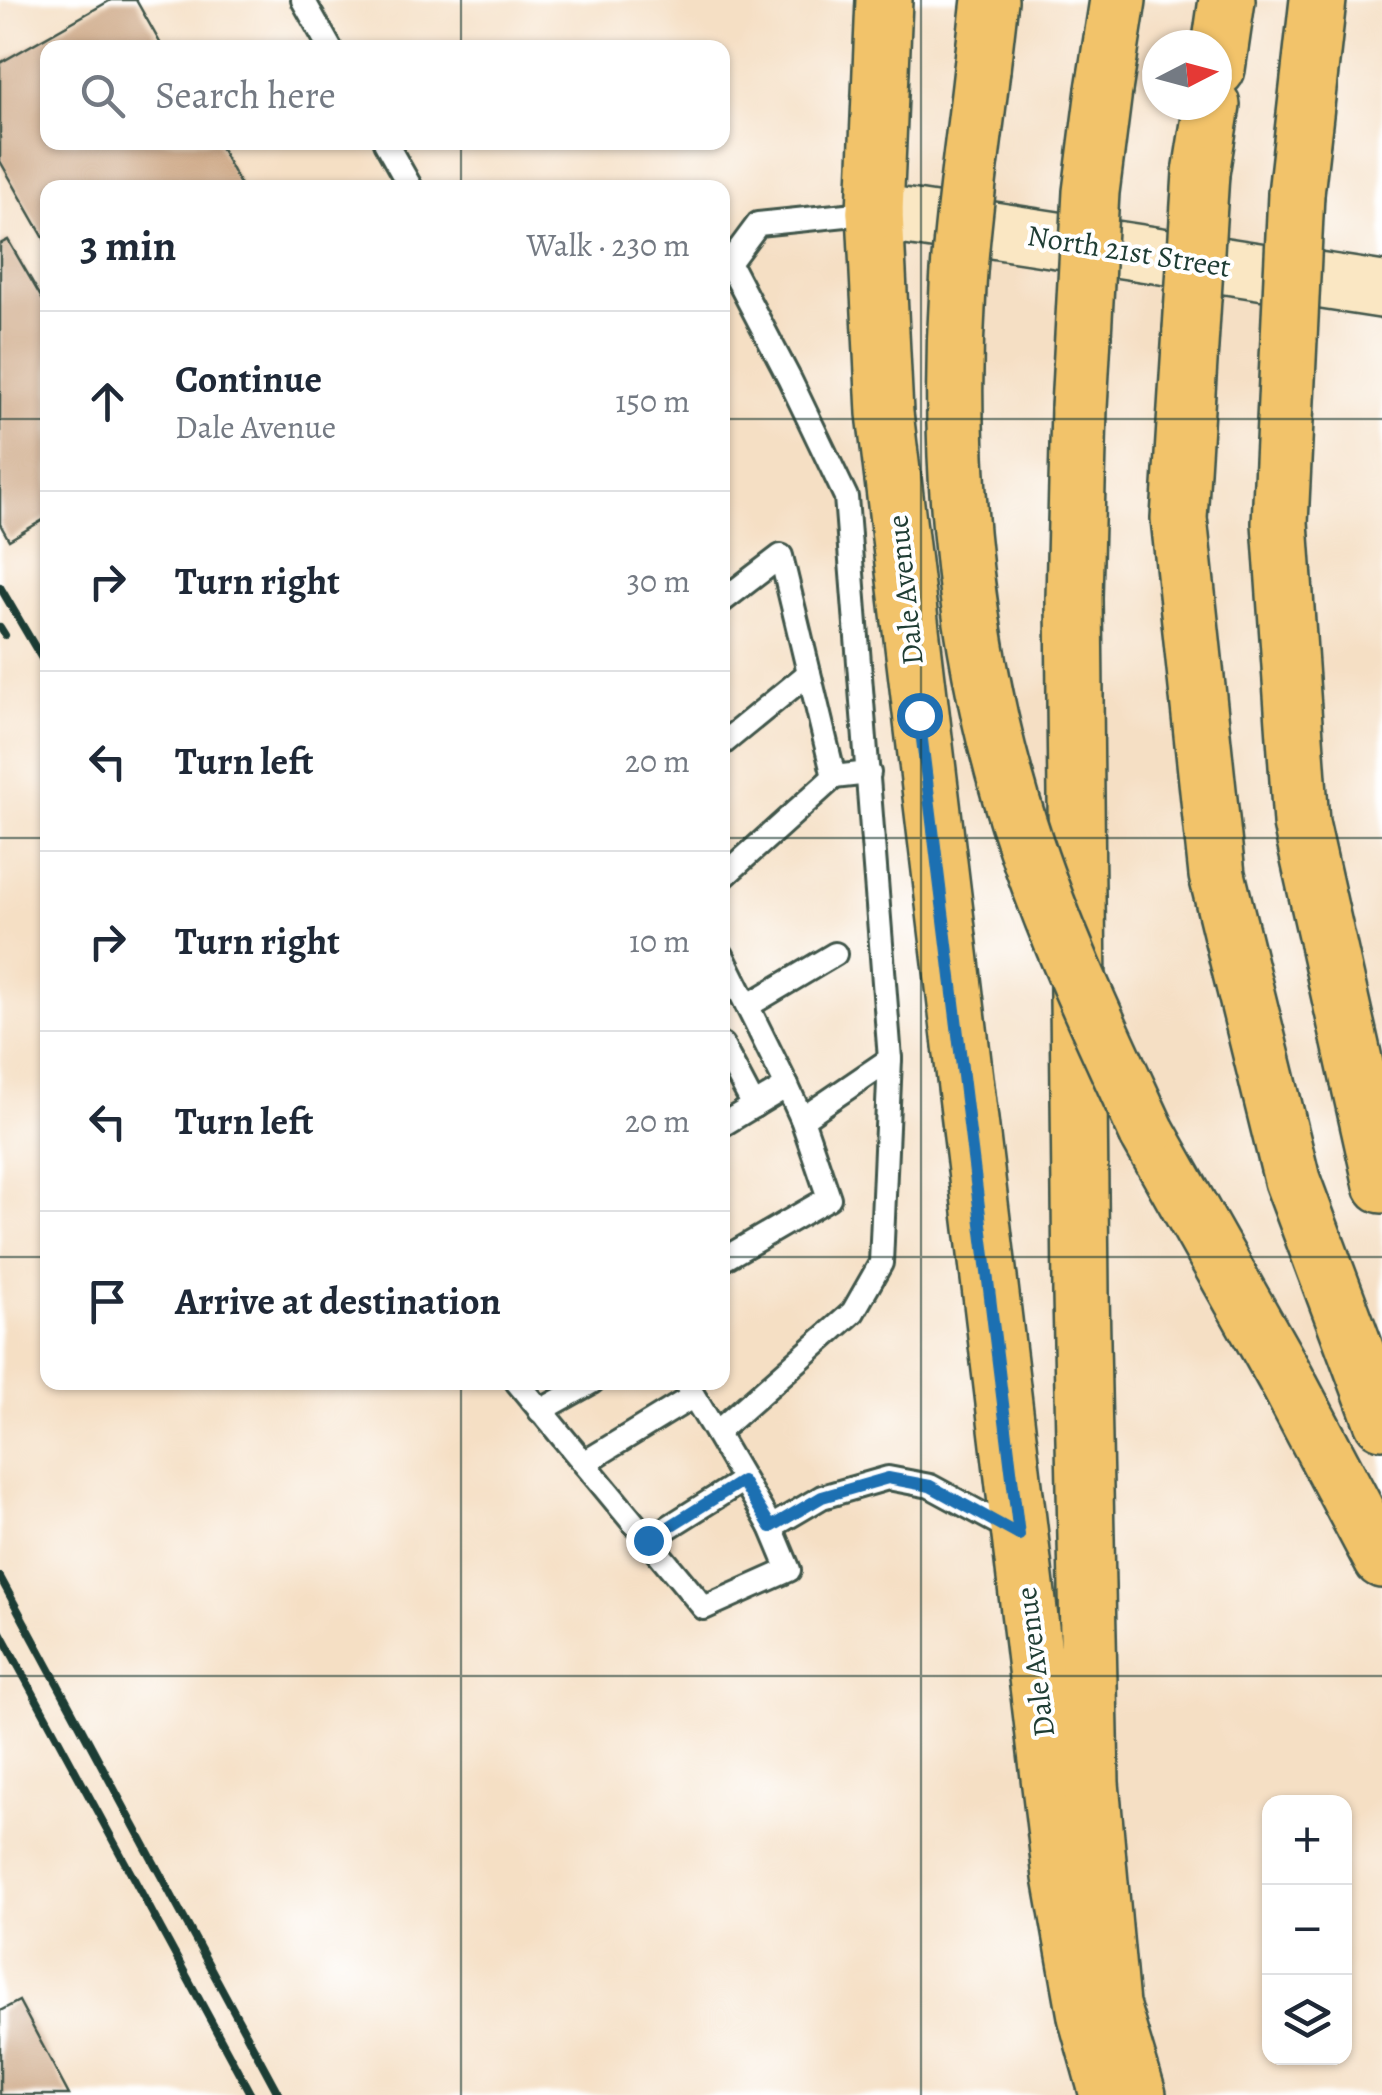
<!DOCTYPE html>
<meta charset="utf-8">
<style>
body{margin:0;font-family:Alegreya,serif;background:#f2f2f3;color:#1f2937}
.controls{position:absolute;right:30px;bottom:30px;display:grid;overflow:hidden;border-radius:20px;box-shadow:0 2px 8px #0004}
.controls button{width:90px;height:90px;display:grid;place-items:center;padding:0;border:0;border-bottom:2px solid #e0e1e3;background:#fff;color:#1f2937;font:50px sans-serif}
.compass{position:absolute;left:1142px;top:30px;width:90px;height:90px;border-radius:50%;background:#fff;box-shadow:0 2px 8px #0004;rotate:84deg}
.stop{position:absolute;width:30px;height:30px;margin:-22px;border:8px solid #1f6fb2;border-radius:50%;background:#fff}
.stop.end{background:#1f6fb2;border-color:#fff;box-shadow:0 2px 10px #0008}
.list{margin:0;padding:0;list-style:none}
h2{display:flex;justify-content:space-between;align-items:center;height:130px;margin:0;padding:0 40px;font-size:42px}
h2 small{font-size:32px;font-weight:400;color:#747a83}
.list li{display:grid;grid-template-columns:65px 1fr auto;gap:30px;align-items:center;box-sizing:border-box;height:180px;padding:0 40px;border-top:2px solid #e0e1e3}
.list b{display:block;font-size:38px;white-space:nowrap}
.list p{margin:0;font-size:32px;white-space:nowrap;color:#747a83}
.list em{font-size:32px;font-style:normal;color:#747a83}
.icon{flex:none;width:55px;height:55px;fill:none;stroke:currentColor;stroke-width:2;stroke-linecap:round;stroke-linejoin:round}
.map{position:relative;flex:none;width:1382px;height:2095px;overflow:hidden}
.search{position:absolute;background:#fff;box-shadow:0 2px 8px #0004;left:40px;top:40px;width:690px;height:110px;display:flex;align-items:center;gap:25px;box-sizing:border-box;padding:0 35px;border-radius:20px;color:#747a83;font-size:38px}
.panel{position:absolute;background:#fff;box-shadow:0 2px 8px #0004;left:40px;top:180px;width:690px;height:1210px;border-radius:20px}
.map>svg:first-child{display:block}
.building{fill:#cfaa89}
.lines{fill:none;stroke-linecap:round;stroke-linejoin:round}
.lane-casing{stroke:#3f554a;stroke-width:28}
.secondary-casing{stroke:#3f554a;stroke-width:60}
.primary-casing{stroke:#3f554a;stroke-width:60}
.highway-casing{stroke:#3f554a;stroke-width:60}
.lane{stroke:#fff;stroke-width:22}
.secondary{stroke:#fae7c3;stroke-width:55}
.primary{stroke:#f2c36a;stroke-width:55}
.highway{stroke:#f2c36a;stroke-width:55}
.rail{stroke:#1f3d34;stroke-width:8}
.highway-bridge-casing{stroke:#3f554a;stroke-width:60;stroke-linecap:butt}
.highway-bridge{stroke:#f2c36a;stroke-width:55}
.route{stroke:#1f6fb2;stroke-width:12}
.grid{fill:none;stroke:#1f3d34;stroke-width:2.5;stroke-opacity:0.55}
.labels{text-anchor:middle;stroke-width:8;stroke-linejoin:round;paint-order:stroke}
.street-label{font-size:30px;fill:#1f3d34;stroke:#fff}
</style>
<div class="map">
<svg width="1382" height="2095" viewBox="0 0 1382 2095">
<rect width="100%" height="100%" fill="#fff"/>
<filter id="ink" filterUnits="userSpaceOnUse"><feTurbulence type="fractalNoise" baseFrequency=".01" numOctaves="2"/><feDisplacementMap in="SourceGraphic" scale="20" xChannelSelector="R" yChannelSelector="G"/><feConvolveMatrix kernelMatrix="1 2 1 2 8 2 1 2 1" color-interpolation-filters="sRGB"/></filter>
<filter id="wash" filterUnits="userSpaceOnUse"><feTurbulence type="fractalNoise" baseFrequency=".0048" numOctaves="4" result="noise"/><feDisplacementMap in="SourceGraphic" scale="40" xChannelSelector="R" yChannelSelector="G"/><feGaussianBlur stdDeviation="2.25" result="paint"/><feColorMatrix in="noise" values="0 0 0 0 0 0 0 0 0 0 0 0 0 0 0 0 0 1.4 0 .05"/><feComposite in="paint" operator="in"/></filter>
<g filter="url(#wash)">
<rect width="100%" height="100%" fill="#f5dfc4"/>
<g id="blocks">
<g class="building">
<path d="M111,0H136L163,48H48V142H217L242,188H48V245L0,161V63Z"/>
<path d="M8,240L48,309V517L9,540L0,524V244Z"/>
<path d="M19,2001L69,2095H0V2011Z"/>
</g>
</g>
</g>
<g filter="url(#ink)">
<use href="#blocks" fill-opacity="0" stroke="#3f554a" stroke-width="2.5"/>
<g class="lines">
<g class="lane-casing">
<g id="lane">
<path d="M303,0L330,48"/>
<path d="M385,142L411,188"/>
<path d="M875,212L758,224L729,263L790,380L846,497L890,1059L881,1263L853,1312L716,1433L771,1527L822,1497L888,1478L930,1486L1015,1532"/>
<path d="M722,601L781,556L834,777L869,773"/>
<path d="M722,744L809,673"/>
<path d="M722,878L834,777"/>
<path d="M722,955L787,1086"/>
<path d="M749,1005L835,954"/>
<path d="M722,1045L754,1106"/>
<path d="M722,1125L787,1086L802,1119L890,1059"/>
<path d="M722,1260L829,1198L802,1119"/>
<path d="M517,1382L704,1608L789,1570L771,1527"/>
<path d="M685,1382L716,1433"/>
<path d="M540,1411L592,1382"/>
<path d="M584,1463L692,1397"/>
<path d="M648,1540L742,1481"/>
</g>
</g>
<g class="secondary-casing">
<path id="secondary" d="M875,212L1382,290"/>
</g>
<g class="primary-casing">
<path id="primary" d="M875,212L885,413L1061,1877L1086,2016L1108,2095"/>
</g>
<g class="highway-casing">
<g id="highway">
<path d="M982,69L990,0"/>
<path d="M1217,69L1227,0"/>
<path d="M1104,90L1118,0"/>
<path d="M1201,173L1212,105"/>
<path d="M1296,194L1318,0"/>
<path d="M875,212L884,0"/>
<path d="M1191,330L1179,518L1217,875L1292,1180L1382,1421"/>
<path d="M1289,339L1280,523L1301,823L1382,1185"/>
<path d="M1079,408L1074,598L1081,1293L1091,1783L1111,2005L1138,2095"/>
<path d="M1147,1132L1283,1373L1382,1560"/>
</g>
</g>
<use href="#lane" class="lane"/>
<use href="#secondary" class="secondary"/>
<use href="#primary" class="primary"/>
<use href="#highway" class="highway"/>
<g class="rail">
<path d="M0,587L48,669"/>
<path d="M0,627L5,635"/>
<path d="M0,1577L279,2095"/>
<path d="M0,1632L251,2095"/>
</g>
<g class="highway-bridge-casing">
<g id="highway-bridge">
<path d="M982,69C974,142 962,215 958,287C946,474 966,669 1026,846C1059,944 1104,1038 1147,1132"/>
<path d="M1191,330L1201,173"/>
<path d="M1289,339L1296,194"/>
<path d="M1079,408L1091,192L1104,90"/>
</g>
</g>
<use href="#highway-bridge" class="highway-bridge"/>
</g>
</g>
<g class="lines" filter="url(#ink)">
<path class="route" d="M648,1540L742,1481L771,1527L822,1497L888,1478L930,1486L1019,1535L919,715"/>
</g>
<path class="grid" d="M461,0V48M921,0V2095M461,142V188M0,419H48M722,419H1382M0,838H48M722,838H1382M0,1257H48M722,1257H1382M461,1382V2095M0,1676H1382"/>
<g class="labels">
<g class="street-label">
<text transform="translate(1129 251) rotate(9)" y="10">North 21st Street</text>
<text transform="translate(905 590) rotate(-96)" y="10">Dale Avenue</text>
<text transform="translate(1035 1662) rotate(-97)" y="10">Dale Avenue</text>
</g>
</g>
</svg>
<div class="controls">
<button>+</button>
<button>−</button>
<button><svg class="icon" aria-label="layers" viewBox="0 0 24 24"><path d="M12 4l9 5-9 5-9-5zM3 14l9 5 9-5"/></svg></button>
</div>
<svg class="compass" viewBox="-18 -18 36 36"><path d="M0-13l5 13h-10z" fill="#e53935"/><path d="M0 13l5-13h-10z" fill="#747a83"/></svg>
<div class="stop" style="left:919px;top:715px"></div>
<div class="stop end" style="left:648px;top:1540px"></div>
<div class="search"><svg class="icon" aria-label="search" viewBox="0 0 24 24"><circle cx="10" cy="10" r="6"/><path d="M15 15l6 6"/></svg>Search here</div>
<section class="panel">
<h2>3 min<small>Walk · 230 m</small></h2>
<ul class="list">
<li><svg class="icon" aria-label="ahead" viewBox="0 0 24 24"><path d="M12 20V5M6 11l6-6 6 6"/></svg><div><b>Continue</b><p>Dale Avenue</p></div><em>150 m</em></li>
<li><svg class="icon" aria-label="right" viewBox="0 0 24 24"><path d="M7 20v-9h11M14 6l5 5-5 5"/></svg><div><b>Turn right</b></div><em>30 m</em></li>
<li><svg class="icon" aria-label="left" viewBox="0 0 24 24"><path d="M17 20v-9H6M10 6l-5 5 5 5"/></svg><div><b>Turn left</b></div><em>20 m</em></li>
<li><svg class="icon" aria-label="right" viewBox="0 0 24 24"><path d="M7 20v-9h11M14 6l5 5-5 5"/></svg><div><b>Turn right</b></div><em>10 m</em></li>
<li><svg class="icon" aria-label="left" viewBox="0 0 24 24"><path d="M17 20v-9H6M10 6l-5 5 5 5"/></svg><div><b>Turn left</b></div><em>20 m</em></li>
<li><svg class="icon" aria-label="arrive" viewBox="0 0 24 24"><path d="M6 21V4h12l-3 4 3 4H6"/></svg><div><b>Arrive at destination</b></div></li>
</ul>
</section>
</div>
